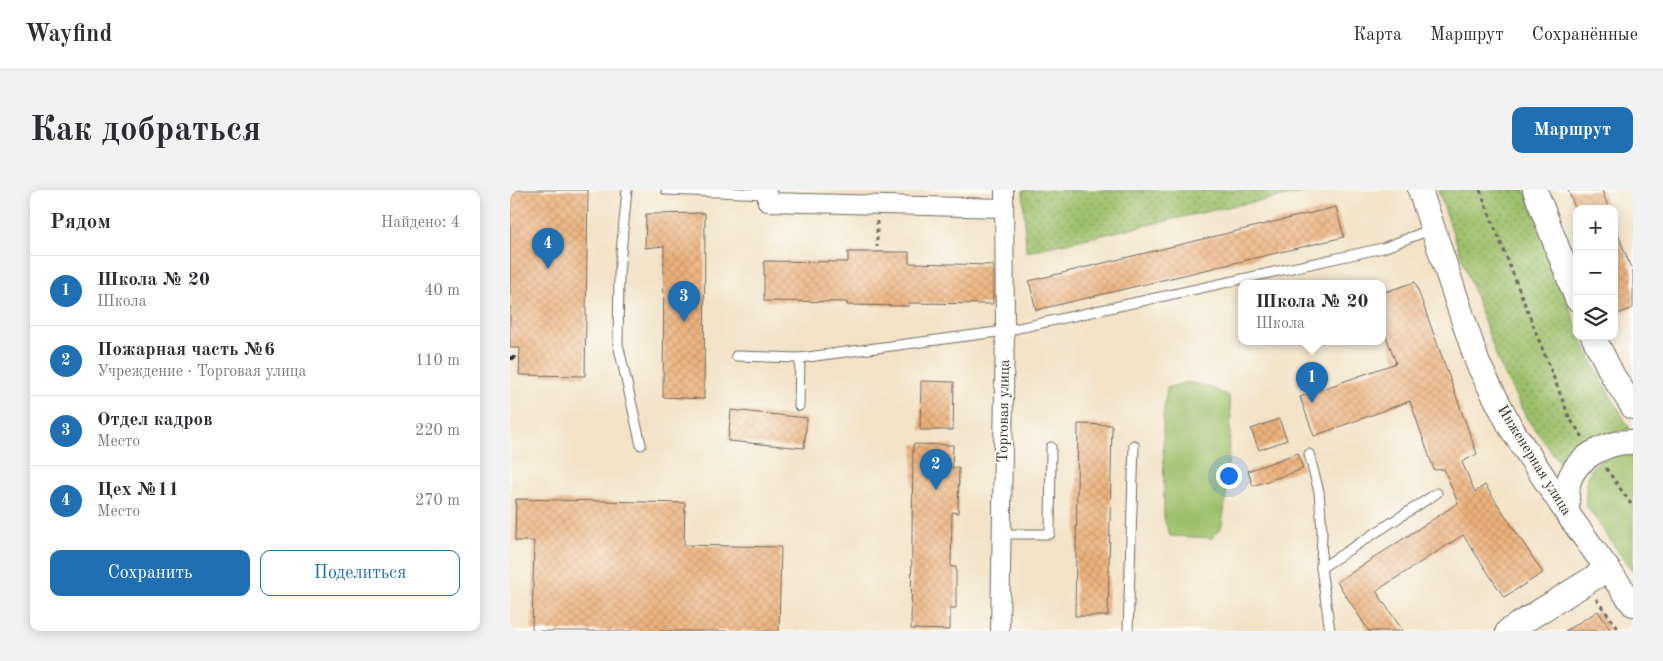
<!DOCTYPE html>
<html lang="ru">
<meta charset="utf-8">
<style>
body{margin:0;font-family:"Old Standard TT",serif;background:#f2f2f3;color:#2b2b33}
.controls{position:absolute;right:15px;top:15px;display:grid;overflow:hidden;border-radius:10px;box-shadow:0 2px 12px #0003}
.controls button{width:45px;height:45px;display:grid;place-items:center;padding:0;border:0;border-bottom:1px solid #e1e1e2;background:#fff;color:#2b2b33;font:25px sans-serif}
.you{position:absolute;left:718px;top:285px;width:18px;height:18px;margin:-12px;border:4px solid #fff;border-radius:50%;background:#1a73e8;box-shadow:0 0 0 8px #1a73e833}
.badge{display:grid;place-items:center;width:32px;height:32px;border-radius:50%;background:#1f6fb2;color:#fff;font-size:16px;font-weight:700}
.pin{position:absolute;translate:-50% -41px;filter:drop-shadow(0 1px 2px #0008)}
.pin::after{content:'';position:absolute;top:26px;width:18px;height:15px;background:inherit;clip-path:polygon(0 0,100% 0,50% 100%)}
.popup{position:absolute;left:728px;top:90px;width:148px;height:65px;box-sizing:border-box;display:grid;place-content:center;border-radius:10px;background:#fff;filter:drop-shadow(0 1px 4px #0005);font-size:16px;white-space:nowrap;color:#7c7c81}
.popup b{font-size:19px;color:#2b2b33}
.popup::after{content:'';position:absolute;left:50%;top:100%;margin-left:-10px;border:10px solid transparent;border-top-color:#fff}
.list{margin:0;padding:0;list-style:none}
h2{display:flex;justify-content:space-between;align-items:center;height:65px;margin:0;padding:0 20px;font-size:21px}
h2 small{font-size:16px;font-weight:400;color:#7c7c81}
.list li{display:grid;grid-template-columns:32px 1fr auto;gap:15px;align-items:center;box-sizing:border-box;height:70px;padding:0 20px;border-top:1px solid #e1e1e2}
.list b{display:block;font-size:19px;white-space:nowrap}
.list p{margin:0;font-size:16px;white-space:nowrap;color:#7c7c81}
.list em{font-size:16px;font-style:normal;color:#7c7c81}
.actions{display:flex;gap:10px;padding:15px 20px}
.actions a{flex:1;padding:11px 0;border:1px solid #1f6fb2;border-radius:10px;text-align:center;font-size:18px;color:#1f6fb2}
.actions .main{background:#1f6fb2;color:#fff}
.icon{flex:none;width:28px;height:28px;fill:none;stroke:currentColor;stroke-width:2;stroke-linecap:round;stroke-linejoin:round}
.map{position:relative;flex:none;width:1123px;height:441px;overflow:hidden;border-radius:10px}
header{display:flex;align-items:center;gap:30px;box-sizing:border-box;height:70px;padding:0 25px;background:#fff;border-bottom:1px solid #e1e1e2}
header strong{font-size:24px}
nav{display:flex;gap:28px;margin-inline-start:auto;font-size:18px}
.intro{display:flex;align-items:center;justify-content:space-between;box-sizing:border-box;height:120px;padding:0 30px}
h1{margin:0;font-size:35px}
.button{padding:12px 22px;border-radius:10px;background:#1f6fb2;color:#fff;font-size:18px;font-weight:700}
main{display:flex;gap:30px;padding:0 30px}
aside{flex:1;background:#fff;border-radius:10px;box-shadow:0 2px 12px #0003}
.map>svg:first-child{display:block}
.grass{fill:#9cbf69;stroke:#64754a}
.park{fill:url(#park-dots);stroke:#64754a}
.building{fill:url(#building-cross-hatch)}
.lines{fill:none;stroke-linecap:round;stroke-linejoin:round}
.lane-casing{stroke:#716b61;stroke-width:11}
.street-casing{stroke:#716b61;stroke-width:20}
.secondary-casing{stroke:#716b61;stroke-width:26}
.path{stroke:#716b61;stroke-width:3;stroke-dasharray:4 4;stroke-linecap:butt}
.lane{stroke:#fff;stroke-width:9}
.street{stroke:#fff;stroke-width:18}
.secondary{stroke:#fff;stroke-width:24}
.rail{stroke:#2b2b2b;stroke-width:4}
.labels{text-anchor:middle;stroke-width:4;stroke-linejoin:round;paint-order:stroke}
.street-label{font-size:15px;fill:#2b2b2b;stroke:#fdfcf7}
</style>
<header>
<strong>Wayfind</strong>
<nav><a>Карта</a><a>Маршрут</a><a>Сохранённые</a></nav>
</header>
<div class="intro"><h1>Как добраться</h1><a class="button">Маршрут</a></div>
<main>
<aside>
<h2>Рядом<small>Найдено: 4</small></h2>
<ul class="list">
<li><span class="badge">1</span><div><b>Школа № 20</b><p>Школа</p></div><em>40 m</em></li>
<li><span class="badge">2</span><div><b>Пожарная часть №6</b><p>Учреждение · Торговая улица</p></div><em>110 m</em></li>
<li><span class="badge">3</span><div><b>Отдел кадров</b><p>Место</p></div><em>220 m</em></li>
<li><span class="badge">4</span><div><b>Цех №11</b><p>Место</p></div><em>270 m</em></li>
</ul>
<div class="actions"><a class="main">Сохранить</a><a>Поделиться</a></div>
</aside>
<div class="map">
<svg width="1123" height="441" viewBox="0 0 1123 441">
<defs>
<pattern id="park-dots" width="8" height="8" patternUnits="userSpaceOnUse" patternTransform="scale(1.25)"><rect width="8" height="8" fill="#9cbf69"/><path d="M2 2h.1M6 6h.1" fill="none" stroke="#7f9b57" stroke-width="1.8" stroke-linecap="round"/></pattern>
<pattern id="building-cross-hatch" width="8" height="8" patternUnits="userSpaceOnUse" patternTransform="scale(1.25)"><rect width="8" height="8" fill="#ecb17b"/><path d="M0 0l8 8M0 8l8-8" fill="none" stroke="#cb986a"/></pattern>
</defs>
<rect width="100%" height="100%" fill="#fdfcf7"/>
<filter id="ink" filterUnits="userSpaceOnUse"><feTurbulence type="fractalNoise" baseFrequency=".02" numOctaves="2"/><feDisplacementMap in="SourceGraphic" scale="10" xChannelSelector="R" yChannelSelector="G"/><feConvolveMatrix kernelMatrix="1 2 1 2 8 2 1 2 1" color-interpolation-filters="sRGB"/></filter>
<filter id="wash" filterUnits="userSpaceOnUse"><feTurbulence type="fractalNoise" baseFrequency=".0096" numOctaves="4" result="noise"/><feDisplacementMap in="SourceGraphic" scale="20" xChannelSelector="R" yChannelSelector="G"/><feGaussianBlur stdDeviation="1.12" result="paint"/><feColorMatrix in="noise" values="0 0 0 0 0 0 0 0 0 0 0 0 0 0 0 0 0 1.4 0 .05"/><feComposite in="paint" operator="in"/></filter>
<g filter="url(#wash)">
<rect width="100%" height="100%" fill="#f3e2c6"/>
<g class="grass">
<path d="M677,192L699,197L719,206L721,227L716,307L712,336L702,348L660,346L654,329L653,226L657,198Z"/>
<path d="M1107,260H1123V383L1076,315V292L1082,277Z"/>
</g>
<g class="park">
<path d="M513,0H808L718,17L516,62Z"/>
<path d="M928,0H1015L1067,138V146H1070L1088,184L1120,239L1094,245L1065,262L1055,280L1017,229L988,171Z"/>
</g>
<g id="blocks">
<g class="building">
<path d="M0,0H78L75,186L9,185L10,158H0Z"/>
<path d="M1058,0H1092L1099,19H1067V23Z"/>
<path d="M826,17L834,47L526,120L519,91Z"/>
<path d="M195,23L194,209L153,207L154,56L135,58L136,24Z"/>
<path d="M1104,34L1123,83V118L1105,125Z"/>
<path d="M338,62H399V73L483,75V114L399,113V116L337,115V112L254,111V71L338,72Z"/>
<path d="M905,92L967,264L952,272L965,302L975,295L1033,383L994,407L953,345L866,401L893,441H859L827,392L948,313L934,279L924,280L900,211L804,246L790,207L886,173L872,135V103Z"/>
<path d="M411,191L444,192L443,240H410Z"/>
<path d="M221,220L297,228L294,258L218,251Z"/>
<path d="M769,229L777,250L749,260L741,239Z"/>
<path d="M568,234L602,235L598,426H565Z"/>
<path d="M403,254L443,255L442,278H449L448,323L442,322L441,377H446V418H440V440L401,439Z"/>
<path d="M788,263L793,279L743,296L738,281Z"/>
<path d="M6,309L175,313L174,355L271,357L269,441H22L24,351H5Z"/>
<path d="M1088,421L1101,441H1055Z"/>
</g>
</g>
</g>
<g filter="url(#ink)">
<use href="#blocks" fill-opacity="0" stroke="#716b61" stroke-width="1"/>
<g class="lines">
<g class="lane-casing">
<g id="lane">
<path d="M117,0L109,84L108,154L131,255"/>
<path d="M156,0L257,4"/>
<path d="M226,166L290,168L495,141L873,58L922,39"/>
<path d="M289,216L290,168"/>
<path d="M799,264L809,302L812,340L811,378"/>
<path d="M491,344H540L541,257"/>
<path d="M618,441L624,255"/>
<path d="M820,441L811,378L927,303"/>
</g>
</g>
<g class="street-casing">
<g id="street">
<path d="M257,0V12L493,18"/>
<path d="M490,441L495,141L494,0"/>
</g>
</g>
<g class="secondary-casing">
<g id="secondary">
<path d="M910,0L968,174L1001,238L1057,323L1123,414"/>
<path d="M1025,0L1067,109"/>
<path d="M1083,146L1103,186L1123,217"/>
<path d="M1057,323C1058,314 1056,303 1058,295C1063,268 1098,251 1123,252"/>
<path d="M998,441L1098,379"/>
</g>
</g>
<g class="path">
<path d="M970,0L1060,229L1073,247"/>
<path d="M367,31V57"/>
<path d="M1096,278L1123,317"/>
<path d="M1086,409L1110,441"/>
</g>
<use href="#lane" class="lane"/>
<use href="#street" class="street"/>
<use href="#secondary" class="secondary"/>
<path class="rail" d="M0,168H4"/>
</g>
</g>
<g class="labels">
<g class="street-label">
<text transform="translate(493 221) rotate(-89)" y="5">Торговая улица</text>
<text transform="translate(1025 270) rotate(58)" y="5">Инженерная улица</text>
</g>
</g>
</svg>
<div class="controls">
<button>+</button>
<button>−</button>
<button><svg class="icon" aria-label="layers" viewBox="0 0 24 24"><path d="M12 4l9 5-9 5-9-5zM3 14l9 5 9-5"/></svg></button>
</div>
<div class="you"></div>
<div class="pin badge" style="left:802px;top:213px">1</div>
<div class="popup"><b>Школа № 20</b>Школа</div>
<div class="pin badge" style="left:426px;top:300px">2</div>
<div class="pin badge" style="left:174px;top:132px">3</div>
<div class="pin badge" style="left:38px;top:79px">4</div>
</div>
</main>
